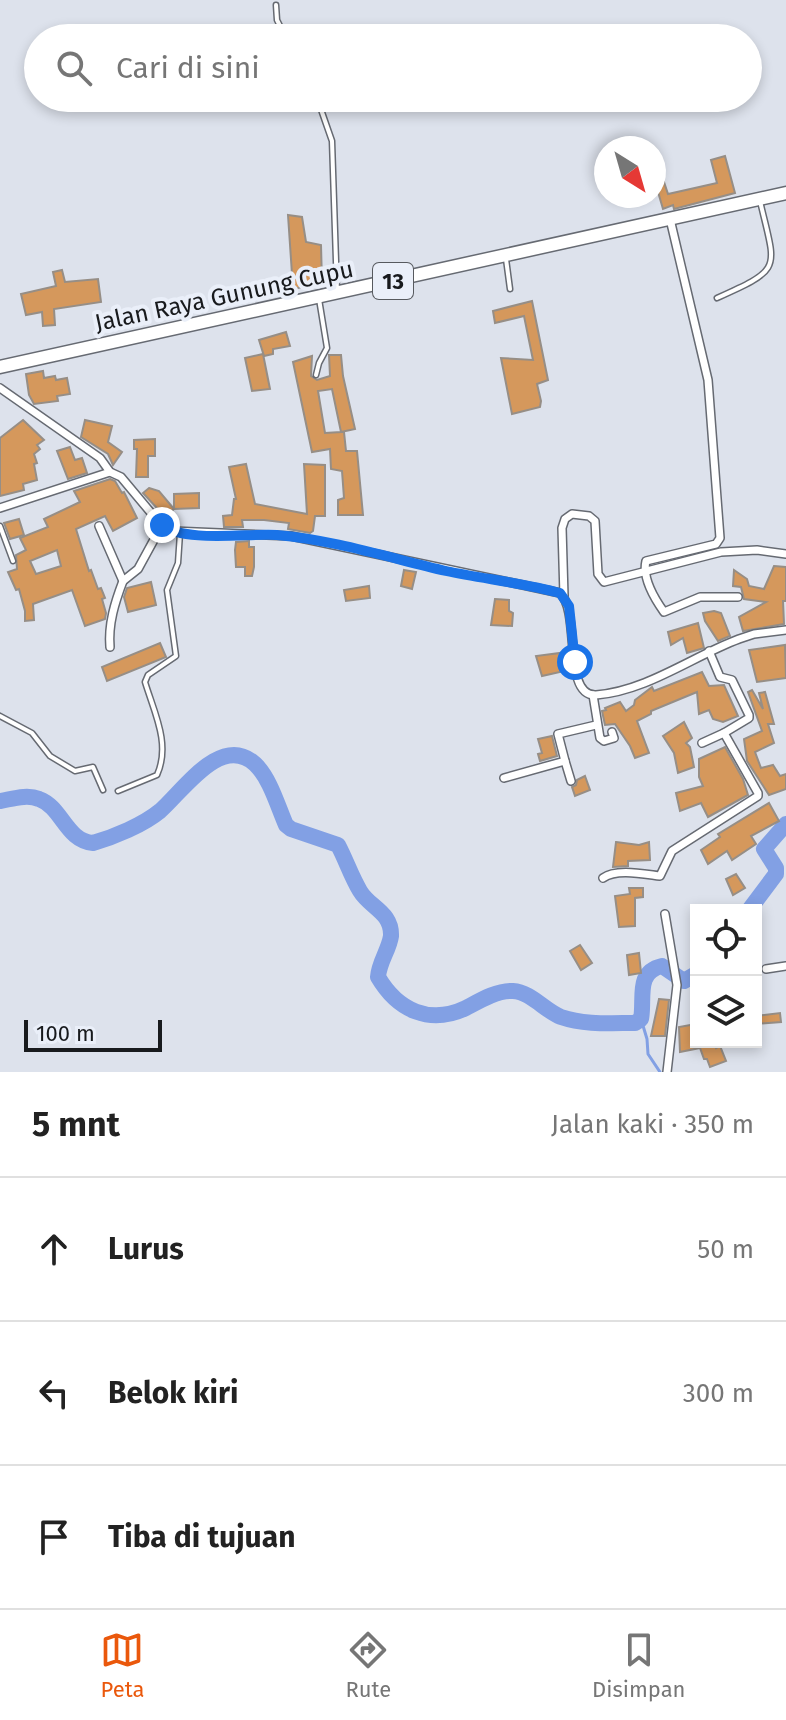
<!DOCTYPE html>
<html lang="id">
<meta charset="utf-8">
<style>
body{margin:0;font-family:"Fira Sans",sans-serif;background:#f6f6f6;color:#222}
.controls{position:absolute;right:24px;bottom:24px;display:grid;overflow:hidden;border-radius:0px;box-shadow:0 4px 12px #0003}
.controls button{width:72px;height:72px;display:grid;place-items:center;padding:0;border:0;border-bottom:2px solid #e0e0e0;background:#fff;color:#222;font:40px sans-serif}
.compass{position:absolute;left:594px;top:136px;width:72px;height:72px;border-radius:50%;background:#fff;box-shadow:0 4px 12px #0003;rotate:143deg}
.scale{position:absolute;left:24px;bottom:20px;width:138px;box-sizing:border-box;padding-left:8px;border:4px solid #181a1d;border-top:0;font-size:22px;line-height:28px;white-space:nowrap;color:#181a1d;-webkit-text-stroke:6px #eaeff9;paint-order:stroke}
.stop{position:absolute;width:24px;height:24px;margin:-18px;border:6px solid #1a73e8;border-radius:50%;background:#fff}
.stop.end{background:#1a73e8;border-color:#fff;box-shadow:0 2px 8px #0008}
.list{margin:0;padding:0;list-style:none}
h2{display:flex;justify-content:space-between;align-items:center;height:104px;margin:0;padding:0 32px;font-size:34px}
h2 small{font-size:26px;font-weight:400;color:#767676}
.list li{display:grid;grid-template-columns:52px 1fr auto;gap:24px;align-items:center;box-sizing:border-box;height:144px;padding:0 32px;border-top:2px solid #e0e0e0}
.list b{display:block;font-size:30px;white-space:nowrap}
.list em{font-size:26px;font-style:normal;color:#767676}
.icon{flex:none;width:44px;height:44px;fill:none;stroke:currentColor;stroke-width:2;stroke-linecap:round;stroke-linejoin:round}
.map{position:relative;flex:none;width:786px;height:1072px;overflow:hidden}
.search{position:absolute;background:#fff;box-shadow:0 4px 12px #0003;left:24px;right:24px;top:24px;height:88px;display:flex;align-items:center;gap:20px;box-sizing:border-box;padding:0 28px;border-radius:44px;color:#767676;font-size:30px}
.sheet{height:536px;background:#fff}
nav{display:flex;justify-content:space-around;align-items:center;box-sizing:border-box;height:112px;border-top:2px solid #e0e0e0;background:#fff;font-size:22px;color:#767676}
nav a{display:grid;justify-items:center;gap:4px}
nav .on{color:#ea580c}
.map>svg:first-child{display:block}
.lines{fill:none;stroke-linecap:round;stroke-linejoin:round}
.stream{stroke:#82a0e4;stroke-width:3}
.river{stroke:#82a0e4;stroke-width:16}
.building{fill:#d5985c;stroke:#968e86;stroke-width:2;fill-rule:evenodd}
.service-casing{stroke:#666a72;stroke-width:7}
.minor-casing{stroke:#666a72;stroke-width:10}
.trunk-casing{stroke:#666a72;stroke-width:15}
.service{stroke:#fff;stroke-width:4}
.minor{stroke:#fff;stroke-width:7}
.trunk{stroke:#fff;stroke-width:12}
.route{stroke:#1a73e8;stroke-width:10}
.labels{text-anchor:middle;stroke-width:8;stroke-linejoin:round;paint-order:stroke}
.shield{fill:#eaeff9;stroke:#575a5f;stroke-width:2}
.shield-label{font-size:22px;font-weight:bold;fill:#181a1d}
.street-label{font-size:24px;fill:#181a1d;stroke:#eaeff9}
</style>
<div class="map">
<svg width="786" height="1072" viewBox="0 0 786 1072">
<rect width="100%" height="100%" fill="#dde2ec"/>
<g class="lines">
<path class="stream" d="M641,1019L647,1039L648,1054L660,1072"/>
<g class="river">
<path d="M0,801C12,799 27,794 39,799C62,807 66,841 93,843C114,837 143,825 160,811C183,791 221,733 255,764C270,778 278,807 286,825L291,829L338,845C346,860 351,876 360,891C370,908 392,912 391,936C389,950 379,962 378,977C398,1011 430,1025 466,1008C479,1001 497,990 513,991C531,992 545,1011 561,1017C584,1025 611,1023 635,1023L641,1019C645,999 635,972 662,966L684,981L696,974"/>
<path d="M749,910L776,874V868L764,849L786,824"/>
</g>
</g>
<g class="building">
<path d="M725,156L735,193L674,209L673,205L663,209L656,185L664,182L668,194L717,183L711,160Z"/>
<path d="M288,215L302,217L306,242L321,245L322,283L293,289Z"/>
<path d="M62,270L65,282L98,279L101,302L54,309L55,325L43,326L42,312L26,315L21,294L56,286L53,272Z"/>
<path d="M532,301L548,380L537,384L541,401L540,407L512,414L501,358L533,360L524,316L495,323L493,311Z"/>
<path d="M286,332L290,346L273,349V354L264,356L259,340Z"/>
<path d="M263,354L270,389L252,391L245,358Z"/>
<path d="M329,355H341L343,376L355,429L341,432H344L346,451H357L363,515H338V500L344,498L342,471L331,469L330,449L312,452L293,362L312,356L311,376L317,380L330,376ZM332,389L341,432L325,433L318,391Z"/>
<path d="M43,371L44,378L55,376L56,380L67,378L70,394L57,396L58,401L34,404L29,395L26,374Z"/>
<path d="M23,420L44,440L37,445L40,449L34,454L37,463L34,464L37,480L23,484L24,490L0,496V438Z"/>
<path d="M85,420L112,426L108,442L122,452L113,465L108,454L81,437Z"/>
<path d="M155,439V456H148V477H136L137,449H134V440Z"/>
<path d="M70,447L75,460L82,458L87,473L68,479L57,451Z"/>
<path d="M246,464L255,504L307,514L304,464L325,465V516H315L313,531L310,533L288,529L289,523L264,520H242L243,527H224L223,516L232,515L234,499H236L229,467Z"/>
<path d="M110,479L115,481L122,493L124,492L137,518L113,531L105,516L76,529L89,571L91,570L98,589L101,588L105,598L102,599L106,613L105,619L85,626L72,590L33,604L34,620L25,621V611L19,589L16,590L8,572L17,569L16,555L26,550L20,538L48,527L44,519L80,502L74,491ZM57,550L61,566L36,574L30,561Z"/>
<path d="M149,488L159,491L174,509L167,515L168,520L143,493Z"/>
<path d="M199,493V508L174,509V494Z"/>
<path d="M19,519L24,535L10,539L4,523Z"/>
<path d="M249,541V547H254V567L252,576H245V567H236L235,550L236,542Z"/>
<path d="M774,566L786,567V601H783L784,624L743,631L739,617L766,602L744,599L741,587L733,586L734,570L747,579L749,586L764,589Z"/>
<path d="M404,570L416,572L412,589L401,586Z"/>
<path d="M151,582L156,605L128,612L124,597L127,588Z"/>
<path d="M369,586L370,598L346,601L344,590Z"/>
<path d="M495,599L509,600V611L513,613L512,626L491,625Z"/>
<path d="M714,611L721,613L730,636L718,641L705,621L703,613Z"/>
<path d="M698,623L704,648L687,653L683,638L671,645L668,632Z"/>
<path d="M160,643L166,657L107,681L102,667Z"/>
<path d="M785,645L786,678L757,682L749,650Z"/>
<path d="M560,653V672L542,676L536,656Z"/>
<path d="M702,672L709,686L724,685L738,716L723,722L713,719L709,710L699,714L697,692L651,711V714L637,721L649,753L635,758L630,746L615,724L605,725L602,711L606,710L605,708L620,702L626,711L634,705L635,700L652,687L654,691Z"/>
<path d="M752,690L763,709L759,693L765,692L774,724H768L774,743L755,752L761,768L773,765L780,776L786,774V789L769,795L747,761L744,739L762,731L748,692Z"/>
<path d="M684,722L692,738L686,743L690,747L694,767L678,773L674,753L663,736Z"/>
<path d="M552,736L557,756L540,761L538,754L542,753L538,739Z"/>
<path d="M725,747L743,779L748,795L708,817L701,803L680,811L676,793L703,786L699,777V759Z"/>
<path d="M585,776L590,790L575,796L572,787L576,785L577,780Z"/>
<path d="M769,803L779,821L751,836L756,844L732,860L727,851L708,864L701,850L720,837L718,834Z"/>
<path d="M616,842L639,845L649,842L650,860L628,861V866L613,867Z"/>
<path d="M736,874L745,888L733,895L726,879Z"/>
<path d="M629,888H643V897L635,898V926L619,927L615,896L630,894Z"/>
<path d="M580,945L592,963L581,970L570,951Z"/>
<path d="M639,953L641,973L629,975L627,955Z"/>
<path d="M659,999L669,1000L665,1036H651Z"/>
<path d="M780,1013L781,1022L756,1024V1016Z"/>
<path d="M696,1024V1042H714L716,1048L720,1046L726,1061L710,1067L707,1059H704L700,1048L680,1052L679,1027Z"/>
</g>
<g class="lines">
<g class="service-casing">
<g id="service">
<path d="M276,5L277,20L286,38"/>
<path d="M317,98L332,141L337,291"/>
<path d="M506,259L510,289"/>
<path d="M717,298C784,268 776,270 760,201"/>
<path d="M316,375L319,363L327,348L319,299"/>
<path d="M0,526L13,561"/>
<path d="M0,716L32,733L50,756L75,771L93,767L103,790"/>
<path d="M118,791L157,775C171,744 154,712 145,682L148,675L176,656L167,590L178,563L180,533"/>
</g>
</g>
<g class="minor-casing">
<g id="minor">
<path d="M670,219L708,380L720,538L716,544L646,561C642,578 654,598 664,612L700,597H738"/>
<path d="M0,388L100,458L110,472L121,477L157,520L173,531L291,536L560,593C581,612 562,697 596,695C647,691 693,656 739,639L754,634L786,630"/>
<path d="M0,508L110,472"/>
<path d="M99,526L123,581L138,569L162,525"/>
<path d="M564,596L562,528L565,519L572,514L589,516L595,521L598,574L604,582L721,552L757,550L786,554"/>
<path d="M110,647C108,624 115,602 123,581"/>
<path d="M593,695L600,738L604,741L614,738L612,732"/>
<path d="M702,743L724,733"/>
<path d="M565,761L571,781"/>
<path d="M504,778L565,761L558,734L596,725"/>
<path d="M603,878C616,868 644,874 660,876L672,851L758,796V793L724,733L749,718V715L732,680L720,677L709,651"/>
<path d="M665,914L677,985L667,1072"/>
<path d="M766,969L786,966"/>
</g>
</g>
<g class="trunk-casing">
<path id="trunk" d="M0,367L786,193"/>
</g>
<use href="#service" class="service"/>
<use href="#minor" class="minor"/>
<use href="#trunk" class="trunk"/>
</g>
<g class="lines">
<path class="route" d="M162,525C185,543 248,533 277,535C334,540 390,558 446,571C484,579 523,583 560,593L569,606L575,662"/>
</g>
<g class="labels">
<rect class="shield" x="373" y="263" width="40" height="36" rx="6"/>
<g class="shield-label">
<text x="393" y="289">13</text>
</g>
<g class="street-label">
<text transform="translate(224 296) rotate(-12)" y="8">Jalan Raya Gunung Cupu</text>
</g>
</g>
</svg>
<div class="controls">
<button><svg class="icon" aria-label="locate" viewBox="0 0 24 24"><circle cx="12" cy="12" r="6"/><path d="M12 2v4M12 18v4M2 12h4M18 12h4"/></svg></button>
<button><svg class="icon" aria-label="layers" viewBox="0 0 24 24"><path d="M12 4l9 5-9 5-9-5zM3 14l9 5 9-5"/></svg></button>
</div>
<svg class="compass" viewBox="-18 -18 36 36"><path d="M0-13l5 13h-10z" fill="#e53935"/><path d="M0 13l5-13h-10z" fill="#767676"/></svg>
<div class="scale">100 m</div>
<div class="stop" style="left:575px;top:662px"></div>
<div class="stop end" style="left:162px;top:525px"></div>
<div class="search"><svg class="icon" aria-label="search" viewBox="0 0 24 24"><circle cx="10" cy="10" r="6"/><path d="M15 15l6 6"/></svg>Cari di sini</div>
</div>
<section class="sheet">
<h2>5 mnt<small>Jalan kaki · 350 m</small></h2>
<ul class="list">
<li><svg class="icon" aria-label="ahead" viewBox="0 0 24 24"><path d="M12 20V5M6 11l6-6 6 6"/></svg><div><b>Lurus</b></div><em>50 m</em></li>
<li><svg class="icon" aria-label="left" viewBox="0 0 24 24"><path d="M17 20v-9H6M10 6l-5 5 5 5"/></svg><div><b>Belok kiri</b></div><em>300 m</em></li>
<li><svg class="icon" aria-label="arrive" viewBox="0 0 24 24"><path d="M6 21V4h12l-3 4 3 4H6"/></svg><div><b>Tiba di tujuan</b></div></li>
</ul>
</section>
<nav>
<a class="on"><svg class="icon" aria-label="map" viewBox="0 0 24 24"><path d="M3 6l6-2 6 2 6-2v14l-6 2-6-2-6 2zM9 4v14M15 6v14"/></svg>Peta</a>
<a><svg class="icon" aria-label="directions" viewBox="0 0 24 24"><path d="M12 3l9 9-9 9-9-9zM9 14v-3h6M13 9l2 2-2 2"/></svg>Rute</a>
<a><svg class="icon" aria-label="saved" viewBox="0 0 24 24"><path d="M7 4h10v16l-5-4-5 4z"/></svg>Disimpan</a>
</nav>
